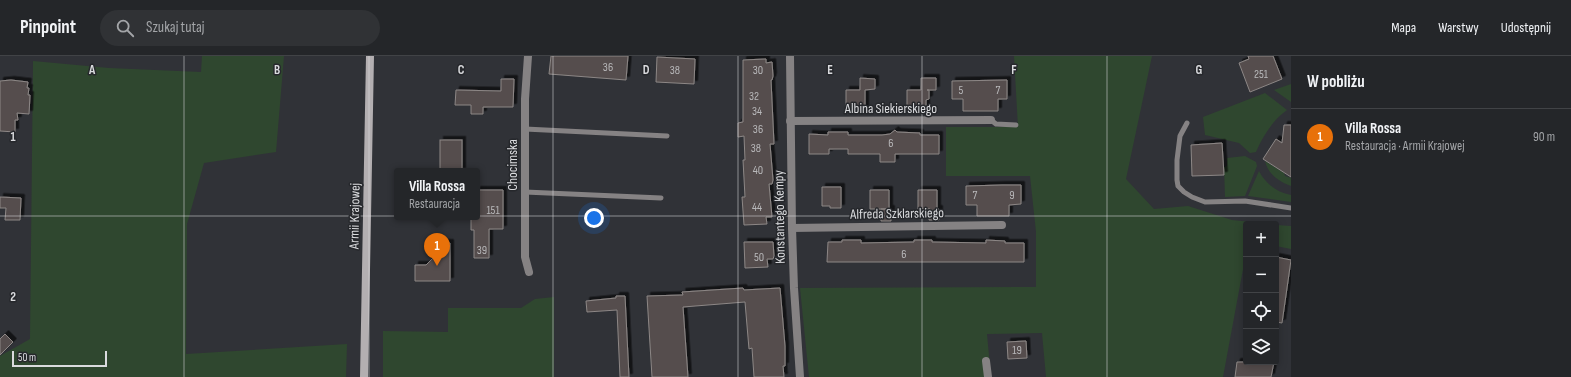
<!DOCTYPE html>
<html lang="pl">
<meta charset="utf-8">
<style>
body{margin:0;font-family:"Sofia Sans Condensed",sans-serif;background:#303235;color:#f1f3f6}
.controls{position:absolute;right:12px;bottom:12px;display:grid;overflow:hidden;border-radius:4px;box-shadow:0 2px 10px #0003}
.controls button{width:36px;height:36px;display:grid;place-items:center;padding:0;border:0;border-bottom:1px solid #414346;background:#242629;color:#f1f3f6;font:20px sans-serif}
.scale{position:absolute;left:12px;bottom:10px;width:95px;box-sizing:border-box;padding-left:4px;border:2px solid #dadbde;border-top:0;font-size:11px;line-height:14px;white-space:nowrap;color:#dadbde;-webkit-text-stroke:3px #26282c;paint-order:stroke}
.you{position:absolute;left:594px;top:162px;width:14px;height:14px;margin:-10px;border:3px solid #fff;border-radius:50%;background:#1a73e8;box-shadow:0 0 0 6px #1a73e833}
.badge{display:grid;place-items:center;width:26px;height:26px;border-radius:50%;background:#f1a27b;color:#fff;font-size:13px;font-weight:700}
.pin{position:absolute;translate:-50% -33px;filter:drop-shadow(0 1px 2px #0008)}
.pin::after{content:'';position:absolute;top:21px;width:14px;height:12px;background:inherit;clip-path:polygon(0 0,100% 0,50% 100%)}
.popup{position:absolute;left:394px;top:112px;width:86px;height:52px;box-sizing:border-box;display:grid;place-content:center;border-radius:4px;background:#242629;filter:drop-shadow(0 1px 3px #0005);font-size:13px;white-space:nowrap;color:#a3a5a8}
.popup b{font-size:15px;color:#f1f3f6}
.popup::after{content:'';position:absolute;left:50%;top:100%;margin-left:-8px;border:8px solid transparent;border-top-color:#242629}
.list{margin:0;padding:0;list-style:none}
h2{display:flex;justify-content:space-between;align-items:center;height:52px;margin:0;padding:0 16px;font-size:17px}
h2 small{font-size:13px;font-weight:400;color:#a3a5a8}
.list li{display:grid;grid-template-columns:26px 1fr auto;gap:12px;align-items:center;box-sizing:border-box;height:56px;padding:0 16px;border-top:1px solid #414346}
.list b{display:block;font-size:15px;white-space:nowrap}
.list p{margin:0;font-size:13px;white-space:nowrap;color:#a3a5a8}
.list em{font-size:13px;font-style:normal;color:#a3a5a8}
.icon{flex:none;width:22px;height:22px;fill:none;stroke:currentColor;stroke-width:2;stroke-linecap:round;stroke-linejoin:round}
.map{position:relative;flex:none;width:1291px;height:321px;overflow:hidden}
header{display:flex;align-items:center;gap:24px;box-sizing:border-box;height:56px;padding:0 20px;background:#242629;border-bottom:1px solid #414346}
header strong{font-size:19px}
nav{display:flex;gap:22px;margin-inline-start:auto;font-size:14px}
.search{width:280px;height:36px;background:#303235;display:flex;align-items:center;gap:10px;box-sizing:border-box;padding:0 14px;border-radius:22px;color:#a3a5a8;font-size:15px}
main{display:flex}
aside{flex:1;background:#242629}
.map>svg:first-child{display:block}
.green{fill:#2f472f}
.building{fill:#544e4d;stroke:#8d8786;filter:url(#shadow)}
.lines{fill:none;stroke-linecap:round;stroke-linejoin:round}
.lane{stroke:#858283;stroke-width:5}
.street{stroke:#858283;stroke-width:8}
.secondary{stroke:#b3afb1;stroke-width:8}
.grid{fill:none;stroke:#dadbde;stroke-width:1;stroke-opacity:0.55}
.labels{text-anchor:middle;stroke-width:3;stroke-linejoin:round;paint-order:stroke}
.number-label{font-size:12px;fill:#b8b8ba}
.street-label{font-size:14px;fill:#dadbde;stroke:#26282c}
.grid-label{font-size:13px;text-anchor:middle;font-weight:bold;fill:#dadbde;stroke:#26282c;stroke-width:3;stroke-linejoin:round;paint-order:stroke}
</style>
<header>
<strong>Pinpoint</strong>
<div class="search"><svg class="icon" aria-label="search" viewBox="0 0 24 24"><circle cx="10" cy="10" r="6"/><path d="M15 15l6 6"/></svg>Szukaj tutaj</div>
<nav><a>Mapa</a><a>Warstwy</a><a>Udostępnij</a></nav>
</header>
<main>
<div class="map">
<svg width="1291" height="321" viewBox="0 0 1291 321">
<defs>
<filter id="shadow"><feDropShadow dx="3.5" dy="-3.5" stdDeviation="0" flood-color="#0009"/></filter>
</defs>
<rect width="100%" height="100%" fill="#303237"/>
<g class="green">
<path d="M202,0H284L276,96L204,107L187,168L186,298L347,288L346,321H0V300L30,283L33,5L109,12L201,16Z"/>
<path d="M1014,0H1152L1126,123L1154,153L1188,150L1232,164L1271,168H1246V197L1223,321H1046L1042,277L987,278L991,321H809L800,232L1036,231V176L1030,120H946V71H1018Z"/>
<path d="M1291,28V46L1274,34Z"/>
<path d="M1265,37L1287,54C1273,64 1263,80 1256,96L1250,97L1239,87L1205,79L1203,61Z"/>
<path d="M1245,100L1256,106L1257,110L1245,140L1225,141L1224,111L1227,110V102Z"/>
<path d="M1265,105L1284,117L1285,120L1291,122V130C1279,126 1268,118 1265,105Z"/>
<path d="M1259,115C1265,127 1277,137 1291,139V146L1248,140Z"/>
<path d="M1276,169L1291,170V193L1276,190Z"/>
<path d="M554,241V321H383V275L448,276V252H521L535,243Z"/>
</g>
<g class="building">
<path d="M551,0H628L626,24L549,18Z"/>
<path d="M1248,0H1273L1282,23L1250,36L1239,7L1249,3Z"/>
<path d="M657,1L695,3L694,28L656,26Z"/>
<path d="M766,3V7L772,6L773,20L772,24H771L774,88H770L773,124L772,128H769L772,161H766L767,168L744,169L742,141H745L743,104H745L744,80L738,81V67L743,66V4Z"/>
<path d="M860,22L875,23V33L865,34V53H846V34H860Z"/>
<path d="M921,22H936V34H927H929V43L926,44V53H907V34H921Z"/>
<path d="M501,23H514L513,51H483V58H471V49H455L456,34L501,35Z"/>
<path d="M11,24L28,26L27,32H29L28,39H30L29,58L17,57L18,64H15V76L0,75V25Z"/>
<path d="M1007,24V43H998V55H963V43H952V25Z"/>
<path d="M1284,69H1291V121L1263,103L1276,83L1282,87Z"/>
<path d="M895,74L897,76L920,77V79H939V98H895V106H880V98H848V93H829V98H809V78L828,79V76H848V79H882L890,78Z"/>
<rect x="440" y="84" width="22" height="31"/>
<path d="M1222,87L1224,119L1192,120L1191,89Z"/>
<path d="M1002,129H1021V148L1009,149V160H977V149H966V130Z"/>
<path d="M822,131H841V152H830V150H822Z"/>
<path d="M477,134H503V173H489V202H474V174H471V161H477Z"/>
<path d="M870,134H889V153H891V165H881V153H889H870Z"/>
<path d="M918,134H937V153H939V164H929L930,153H918Z"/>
<path d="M0,141L21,142L20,164H5L6,152H0Z"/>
<path d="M842,184H861V187L914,186V184H932V186L986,187V184L1005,185V187H1024V206H827L828,186H842Z"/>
<path d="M744,186H773L774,200L773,203H767L768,211L745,212Z"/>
<path d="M433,187H450V225H415V209H426L433,202Z"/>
<path d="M1276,201L1291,204L1282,267L1276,266Z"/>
<path d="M743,232L744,234L780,232L785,290V310H783L784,321H754L752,292L749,293L745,246L683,251L688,321H652L647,240L683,239L682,236Z"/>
<path d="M616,240H625L629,321H620L617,254L587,256L586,245L616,242Z"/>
<path d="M5,278L13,286L0,299V283Z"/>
<path d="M1026,285L1027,302L1008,303L1007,286Z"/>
<path d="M1237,306H1274L1271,321H1235Z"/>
</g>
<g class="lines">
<g class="lane">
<path d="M991,64L996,68L1016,69"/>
<path d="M1187,67L1180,80L1177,104V124L1178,130L1184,136L1192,141L1205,146L1245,145L1291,152"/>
<path d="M525,73L667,80"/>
<path d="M525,136L661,142"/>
</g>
<g class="street">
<path d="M528,0L525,43V201L529,216"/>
<path d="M790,0L792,172L794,232L800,321"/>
<path d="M790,65L991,64"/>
<path d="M792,172L1002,169"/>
<path d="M986,305L988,321"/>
</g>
<path class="secondary" d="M364,321L370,0"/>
</g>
<path class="grid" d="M184,0V321M369,0V321M553,0V321M738,0V321M922,0V321M1107,0V321M0,160H1291"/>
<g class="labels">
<g class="number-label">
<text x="608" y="15">36</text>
<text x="675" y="18">38</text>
<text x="758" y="18">30</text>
<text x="1261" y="22">251</text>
<text x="961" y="38">5</text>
<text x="998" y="38">7</text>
<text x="754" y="44">32</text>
<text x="757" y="59">34</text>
<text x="758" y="77">36</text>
<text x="891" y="91">6</text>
<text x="756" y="96">38</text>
<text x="758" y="118">40</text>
<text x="975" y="143">7</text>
<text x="1012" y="143">9</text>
<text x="757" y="155">44</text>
<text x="493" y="158">151</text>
<text x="482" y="198">39</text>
<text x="904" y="202">6</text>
<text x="759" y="205">50</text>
<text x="1017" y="298">19</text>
</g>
<g class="street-label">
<text x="891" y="57">Albina Siekierskiego</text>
<text transform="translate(512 109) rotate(-90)" y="5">Chocimska</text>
<text transform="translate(897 157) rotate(-1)" y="5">Alfreda Szklarskiego</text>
<text transform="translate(354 160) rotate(-89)" y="5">Armii Krajowej</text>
<text transform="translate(779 161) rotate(-91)" y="5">Konstantego Kempy</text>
</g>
</g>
<g class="grid-label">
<text x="92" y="18">A</text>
<text x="277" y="18">B</text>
<text x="461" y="18">C</text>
<text x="646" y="18">D</text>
<text x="830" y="18">E</text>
<text x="1014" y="18">F</text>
<text x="1199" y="18">G</text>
<text x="13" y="85">1</text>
<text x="13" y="245">2</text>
</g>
</svg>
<div class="controls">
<button>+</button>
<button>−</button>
<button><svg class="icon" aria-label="locate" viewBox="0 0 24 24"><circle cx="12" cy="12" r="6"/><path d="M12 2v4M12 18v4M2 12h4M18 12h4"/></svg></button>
<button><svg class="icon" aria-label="layers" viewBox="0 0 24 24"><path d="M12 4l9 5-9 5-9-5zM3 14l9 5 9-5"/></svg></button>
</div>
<div class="scale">50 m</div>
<div class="you"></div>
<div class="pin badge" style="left:437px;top:210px;background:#e8710a">1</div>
<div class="popup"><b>Villa Rossa</b>Restauracja</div>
</div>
<aside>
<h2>W pobliżu<small></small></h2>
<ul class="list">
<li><span class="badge" style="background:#e8710a">1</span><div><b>Villa Rossa</b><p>Restauracja · Armii Krajowej</p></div><em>90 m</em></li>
</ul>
</aside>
</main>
